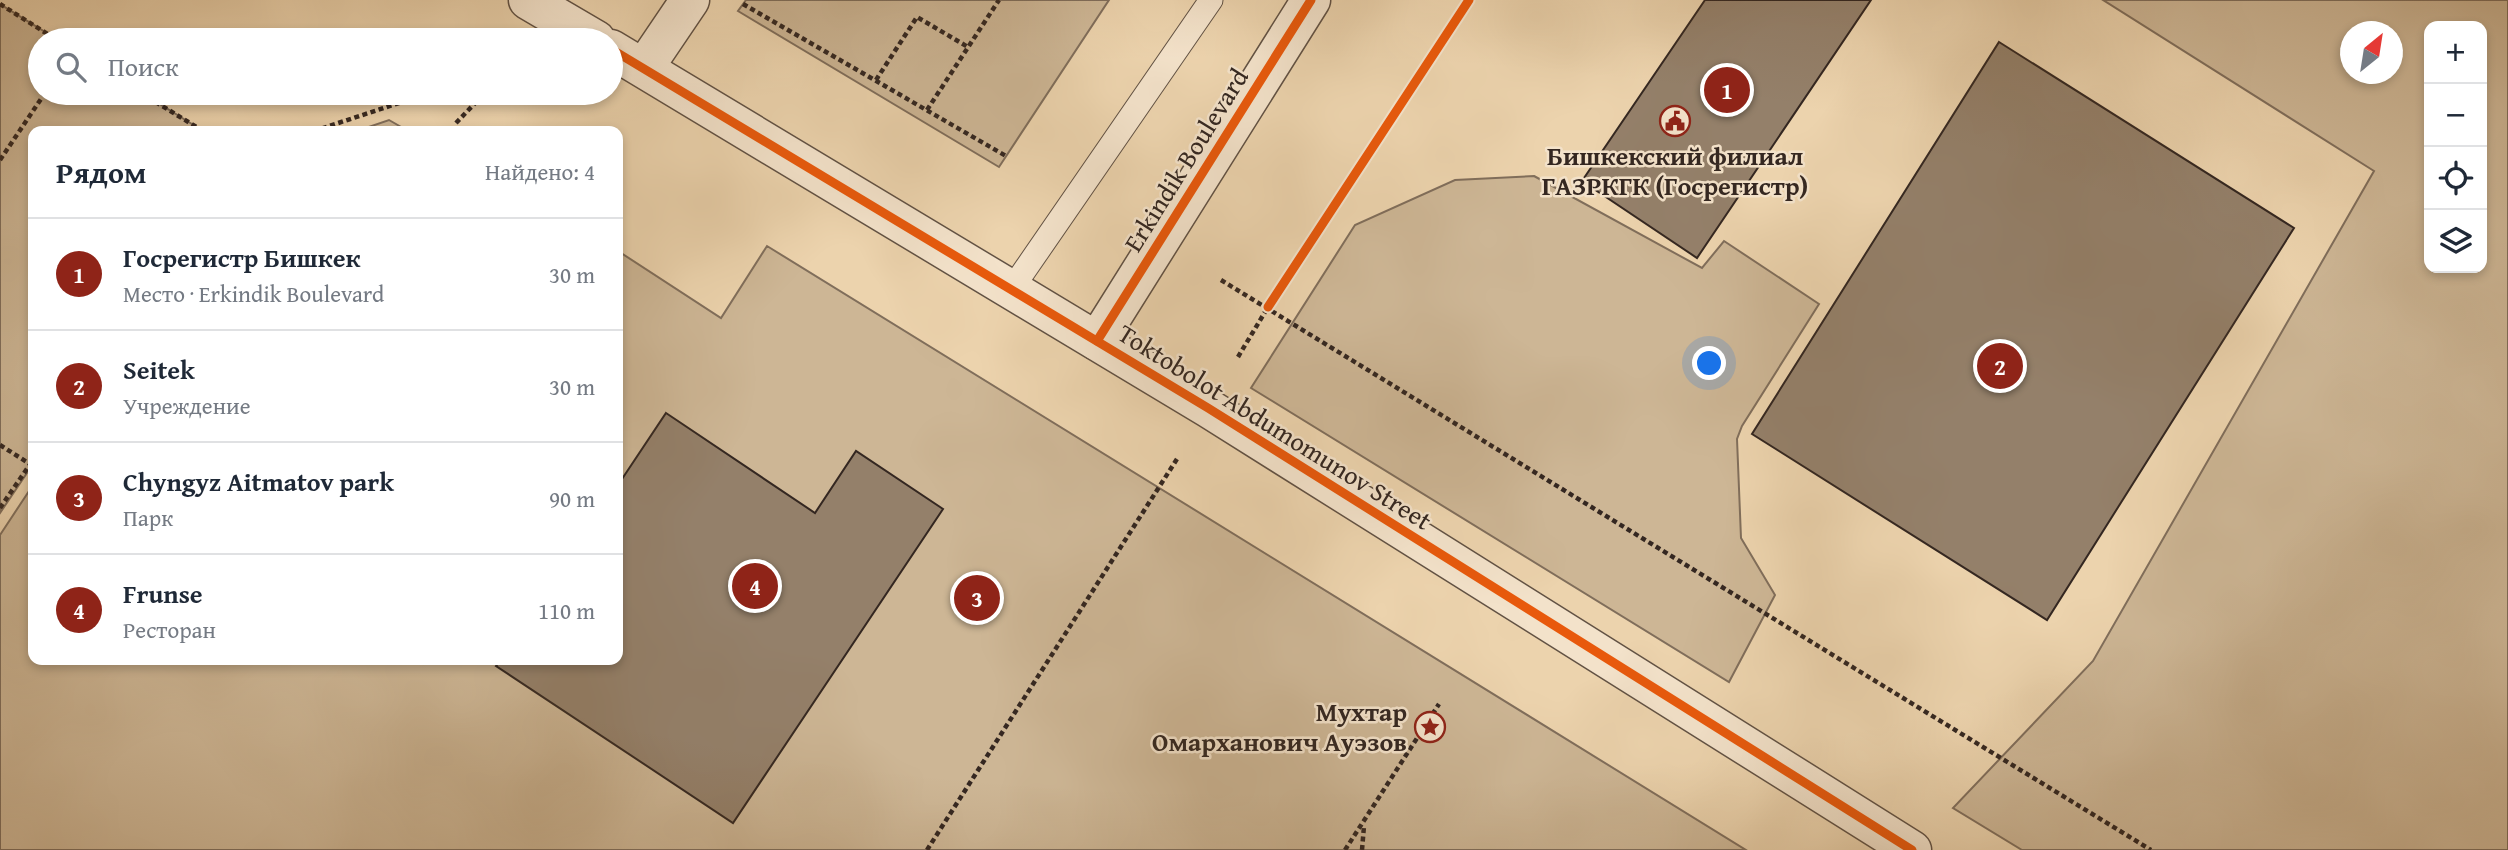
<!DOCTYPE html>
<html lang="ru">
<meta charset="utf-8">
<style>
body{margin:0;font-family:"Gentium Book Plus",serif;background:#f6f6f7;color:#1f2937}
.controls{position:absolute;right:21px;top:21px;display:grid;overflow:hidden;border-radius:14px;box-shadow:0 4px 10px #0003}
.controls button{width:63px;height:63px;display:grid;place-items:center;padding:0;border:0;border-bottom:2px solid #e0e1e3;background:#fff;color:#1f2937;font:35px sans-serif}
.compass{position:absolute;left:2340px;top:21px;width:63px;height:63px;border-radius:50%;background:#fff;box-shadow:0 4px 10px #0003;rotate:30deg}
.you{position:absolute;left:1710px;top:364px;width:24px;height:24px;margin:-18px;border:5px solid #fff;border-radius:50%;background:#1a73e8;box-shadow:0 0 0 10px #1a73e833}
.badge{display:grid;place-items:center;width:46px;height:46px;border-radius:50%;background:#8f2418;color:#fff;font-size:23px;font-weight:700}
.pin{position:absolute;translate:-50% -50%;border:4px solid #fff;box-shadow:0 2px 7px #0006}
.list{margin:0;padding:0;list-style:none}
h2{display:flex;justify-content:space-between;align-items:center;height:91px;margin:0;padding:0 28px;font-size:30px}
h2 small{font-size:23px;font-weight:400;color:#747a83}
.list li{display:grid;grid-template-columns:46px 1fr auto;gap:21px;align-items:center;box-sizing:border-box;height:112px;padding:0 28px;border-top:2px solid #e0e1e3}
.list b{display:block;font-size:26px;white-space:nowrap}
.list p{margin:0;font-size:23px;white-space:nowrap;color:#747a83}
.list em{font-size:23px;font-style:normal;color:#747a83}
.icon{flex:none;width:38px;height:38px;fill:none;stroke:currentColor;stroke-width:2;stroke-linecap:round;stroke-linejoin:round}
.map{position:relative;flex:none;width:2508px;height:850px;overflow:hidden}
.search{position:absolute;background:#fff;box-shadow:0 4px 10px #0003;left:28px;top:28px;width:595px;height:77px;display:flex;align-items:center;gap:18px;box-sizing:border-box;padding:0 24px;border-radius:38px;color:#747a83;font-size:26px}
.panel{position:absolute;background:#fff;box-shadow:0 4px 10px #0003;left:28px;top:126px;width:595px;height:539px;border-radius:14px}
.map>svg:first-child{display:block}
.green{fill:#cdb695;stroke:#806e5b;stroke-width:2;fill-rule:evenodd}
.building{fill:#94806a;stroke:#342721;stroke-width:2}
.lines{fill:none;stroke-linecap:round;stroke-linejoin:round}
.service-casing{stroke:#625244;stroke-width:25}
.minor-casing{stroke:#625244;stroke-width:41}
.tertiary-casing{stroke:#625244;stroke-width:41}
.path{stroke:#342721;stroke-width:4.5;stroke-dasharray:5 3.5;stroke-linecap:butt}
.service{stroke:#f3e2ca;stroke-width:23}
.minor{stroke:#f3e2ca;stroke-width:38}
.tertiary{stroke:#f3e2ca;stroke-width:38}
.cycleway-casing{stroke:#f3e2ca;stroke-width:13}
.cycleway{stroke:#e8590c;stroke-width:9}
.labels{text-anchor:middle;stroke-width:5;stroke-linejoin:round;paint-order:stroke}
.poi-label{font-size:26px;font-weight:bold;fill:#342721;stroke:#f3e2ca}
.street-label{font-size:26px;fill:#342721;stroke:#f3e2ca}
</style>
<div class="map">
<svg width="2508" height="850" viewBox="0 0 2508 850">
<rect width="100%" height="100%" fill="#ecd3ad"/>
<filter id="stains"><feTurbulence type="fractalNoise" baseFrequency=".00286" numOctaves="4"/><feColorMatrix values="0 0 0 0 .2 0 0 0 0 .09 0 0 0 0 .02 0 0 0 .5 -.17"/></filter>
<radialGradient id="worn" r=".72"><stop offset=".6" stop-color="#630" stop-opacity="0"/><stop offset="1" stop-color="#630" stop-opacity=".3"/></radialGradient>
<g class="green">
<path d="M746,0H1109L999,167L738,11Z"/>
<path d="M2103,0H2508V850H2022L1953,808L2093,661L2374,171ZM2429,26H2482V268H2429ZM2350,32H2392V74H2350Z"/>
<path d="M0,4L58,40H40V93H142L203,131H33V464L0,513Z"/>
<path d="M389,120L408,131H357Z"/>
<path d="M1534,176L1702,268L1724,241L1819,304L1742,426L1737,439L1741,538L1775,595L1729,682L1251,388L1355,225L1455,180Z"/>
<path d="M767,246L1746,850H0V535L33,485V660H618V251L721,318Z"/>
</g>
<g class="building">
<path d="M1705,0H1871L1697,258L1582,181Z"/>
<path d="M1999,42L2294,228L2047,620L1752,434Z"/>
<path d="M666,413L815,513L856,451L943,509L733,823L496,666L501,660H618V485Z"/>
</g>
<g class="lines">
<g class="service-casing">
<path id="service" d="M1011,290L1211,0"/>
</g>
<g class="minor-casing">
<g id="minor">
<path d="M644,68L690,0"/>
<path d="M1097,341L1311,0"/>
</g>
</g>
<g class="tertiary-casing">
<g id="tertiary">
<path d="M528,0L596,40"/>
<path d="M611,49L1208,408L1912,850"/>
</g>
</g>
<g class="path">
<path d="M0,4L57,40"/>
<path d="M743,4L1006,156"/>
<path d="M876,80L917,17L968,47"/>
<path d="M141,93L203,131"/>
<path d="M927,110L999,0"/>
<path d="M456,123L478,100"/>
<path d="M314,131L414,98"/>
<path d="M0,160L45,93"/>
<path d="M1221,280L2151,850"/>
<path d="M1238,357L1268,307"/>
<path d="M0,445L30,464"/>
<path d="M0,508L33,460"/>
<path d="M927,850L1177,459"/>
<path d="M1345,850L1439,704"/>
<path d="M1362,850L1364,826"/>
</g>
<use href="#service" class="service"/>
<use href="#minor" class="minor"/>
<use href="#tertiary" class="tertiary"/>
<g class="cycleway-casing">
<g id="cycleway">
<path d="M611,49L1208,408L1912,850"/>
<path d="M1268,307L1469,0"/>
<path d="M1097,341L1311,0"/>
</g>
</g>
<use href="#cycleway" class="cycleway"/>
</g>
<defs>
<g id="civic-ring" transform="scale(1.575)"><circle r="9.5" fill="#f3e2ca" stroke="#8f2418" stroke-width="1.5"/><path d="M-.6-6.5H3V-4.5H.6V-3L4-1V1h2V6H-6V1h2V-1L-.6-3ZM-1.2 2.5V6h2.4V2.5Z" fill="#8f2418"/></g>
<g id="sight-ring" transform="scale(1.575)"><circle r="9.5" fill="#f3e2ca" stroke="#8f2418" stroke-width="1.5"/><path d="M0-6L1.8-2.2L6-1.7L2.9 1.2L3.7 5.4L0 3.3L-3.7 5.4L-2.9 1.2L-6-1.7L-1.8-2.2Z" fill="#8f2418"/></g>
</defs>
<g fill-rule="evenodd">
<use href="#civic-ring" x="1675" y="121"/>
<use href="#sight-ring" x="1430" y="727"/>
</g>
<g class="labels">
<g class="poi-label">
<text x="1675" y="165">Бишкекский филиал<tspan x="1675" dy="30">ГАЗРКГК (Госрегистр)</tspan></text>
<text x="1407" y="721" text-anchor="end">Мухтар<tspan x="1407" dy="30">Омарханович Ауэзов</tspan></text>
</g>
<g class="street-label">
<text transform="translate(1186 160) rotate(-58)" y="9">Erkindik Boulevard</text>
<text transform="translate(1275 427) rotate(32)" y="9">Toktobolot Abdumomunov Street</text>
</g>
</g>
<rect width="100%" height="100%" filter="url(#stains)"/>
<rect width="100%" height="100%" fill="url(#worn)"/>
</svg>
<div class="controls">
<button>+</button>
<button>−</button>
<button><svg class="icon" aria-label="locate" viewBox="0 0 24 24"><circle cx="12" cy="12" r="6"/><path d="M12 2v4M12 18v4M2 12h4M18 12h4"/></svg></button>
<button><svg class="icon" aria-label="layers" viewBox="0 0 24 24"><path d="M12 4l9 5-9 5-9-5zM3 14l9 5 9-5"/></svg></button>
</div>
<svg class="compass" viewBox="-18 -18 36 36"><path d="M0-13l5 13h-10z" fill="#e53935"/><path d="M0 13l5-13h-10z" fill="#747a83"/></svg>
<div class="you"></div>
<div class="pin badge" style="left:1727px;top:90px">1</div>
<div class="pin badge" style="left:2000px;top:366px">2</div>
<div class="pin badge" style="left:977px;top:598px">3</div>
<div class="pin badge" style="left:755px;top:586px">4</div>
<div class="search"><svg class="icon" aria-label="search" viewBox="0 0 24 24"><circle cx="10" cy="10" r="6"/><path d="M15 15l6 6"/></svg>Поиск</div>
<section class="panel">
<h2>Рядом<small>Найдено: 4</small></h2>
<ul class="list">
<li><span class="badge">1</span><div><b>Госрегистр Бишкек</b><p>Место · Erkindik Boulevard</p></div><em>30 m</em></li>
<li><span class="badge">2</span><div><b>Seitek</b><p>Учреждение</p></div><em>30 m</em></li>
<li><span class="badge">3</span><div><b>Chyngyz Aitmatov park</b><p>Парк</p></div><em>90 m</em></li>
<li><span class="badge">4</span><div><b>Frunse</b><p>Ресторан</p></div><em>110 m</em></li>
</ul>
</section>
</div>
